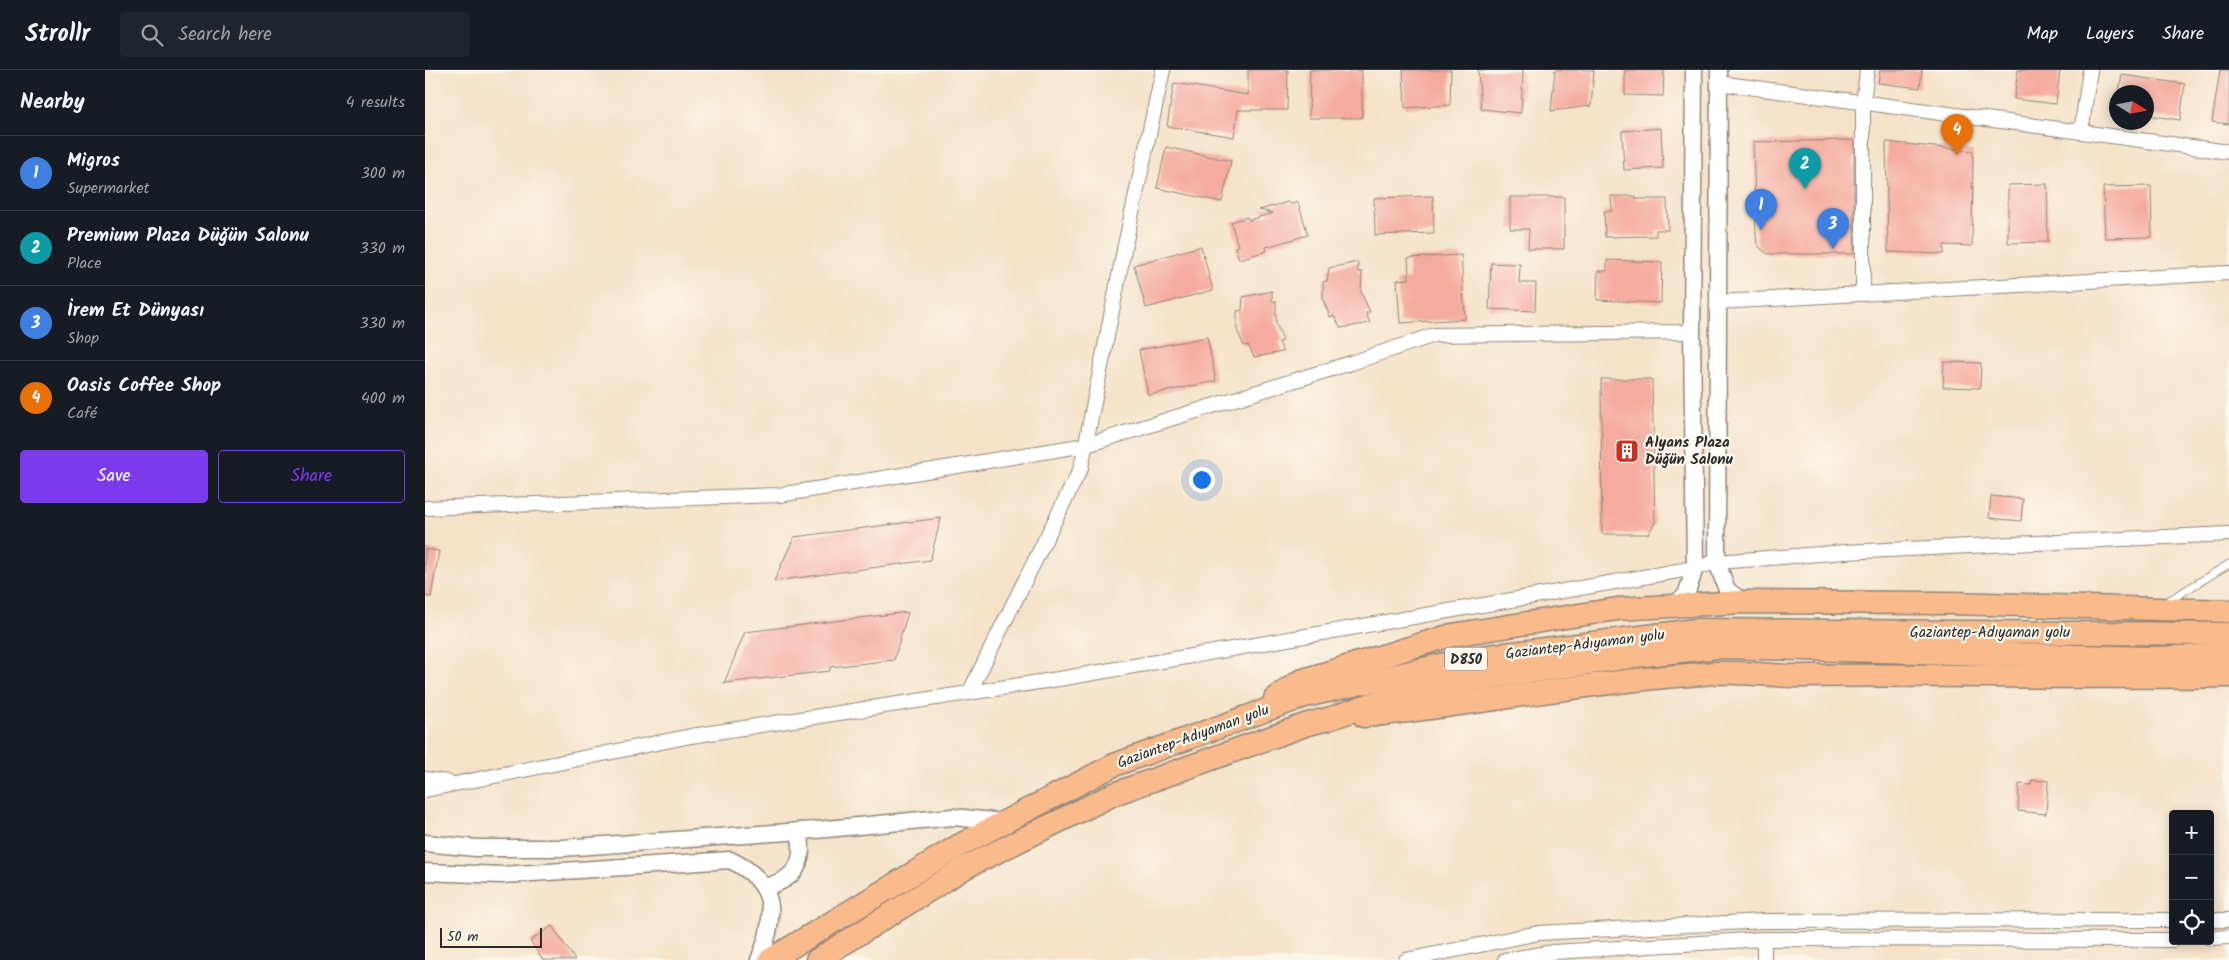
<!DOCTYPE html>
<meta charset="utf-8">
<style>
body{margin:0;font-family:Kalam,sans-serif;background:#20242c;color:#f1f3f6}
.controls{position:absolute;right:15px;bottom:15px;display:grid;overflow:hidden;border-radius:5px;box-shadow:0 2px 12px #0003}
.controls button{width:45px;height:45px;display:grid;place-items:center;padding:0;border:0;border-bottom:1px solid #363941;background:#171b24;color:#f1f3f6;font:25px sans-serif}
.compass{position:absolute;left:1684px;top:15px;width:45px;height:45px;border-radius:50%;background:#171b24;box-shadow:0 2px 12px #0003;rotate:101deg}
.scale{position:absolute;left:15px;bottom:12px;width:102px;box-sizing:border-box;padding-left:5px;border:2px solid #2b2b2b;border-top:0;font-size:14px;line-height:18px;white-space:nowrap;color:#2b2b2b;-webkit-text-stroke:4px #fbf7ec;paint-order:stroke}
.you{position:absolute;left:776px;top:409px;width:18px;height:18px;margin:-12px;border:4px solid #fff;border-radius:50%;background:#1a73e8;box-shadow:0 0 0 8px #1a73e833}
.badge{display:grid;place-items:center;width:32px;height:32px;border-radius:50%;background:#7c3aed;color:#fff;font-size:16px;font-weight:700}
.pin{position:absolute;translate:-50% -41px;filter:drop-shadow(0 1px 2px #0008)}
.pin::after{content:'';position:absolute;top:26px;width:18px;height:15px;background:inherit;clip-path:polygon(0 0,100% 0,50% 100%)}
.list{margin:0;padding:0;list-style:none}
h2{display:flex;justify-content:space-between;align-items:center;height:65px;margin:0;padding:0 20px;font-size:21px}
h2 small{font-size:16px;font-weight:400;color:#9ea1a6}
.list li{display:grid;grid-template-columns:32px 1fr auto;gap:15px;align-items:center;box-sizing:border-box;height:75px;padding:0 20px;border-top:1px solid #363941}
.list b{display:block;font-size:19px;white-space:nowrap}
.list p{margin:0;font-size:16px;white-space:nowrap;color:#9ea1a6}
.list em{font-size:16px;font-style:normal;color:#9ea1a6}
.actions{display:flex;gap:10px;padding:15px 20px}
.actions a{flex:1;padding:11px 0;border:1px solid #7c3aed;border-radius:5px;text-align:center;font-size:18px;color:#7c3aed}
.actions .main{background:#7c3aed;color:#fff}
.icon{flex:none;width:28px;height:28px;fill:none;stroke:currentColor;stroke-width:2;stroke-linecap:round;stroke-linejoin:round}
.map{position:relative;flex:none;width:1804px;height:890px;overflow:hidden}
header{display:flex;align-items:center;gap:30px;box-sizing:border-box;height:70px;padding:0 25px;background:#171b24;border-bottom:1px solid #363941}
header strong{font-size:24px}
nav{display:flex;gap:28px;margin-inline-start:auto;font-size:18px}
.search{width:350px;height:45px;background:#20242c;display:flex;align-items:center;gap:12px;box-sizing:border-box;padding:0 18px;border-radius:5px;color:#9ea1a6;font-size:19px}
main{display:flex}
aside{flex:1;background:#171b24}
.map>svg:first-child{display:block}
.building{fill:#f5ab9f}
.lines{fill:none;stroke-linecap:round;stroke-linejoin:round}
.service-casing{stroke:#90867a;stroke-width:9}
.minor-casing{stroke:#90867a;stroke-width:16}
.tertiary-casing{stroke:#90867a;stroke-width:19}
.trunk-casing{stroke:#90867a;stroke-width:25}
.service{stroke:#fff;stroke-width:7}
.minor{stroke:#fff;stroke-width:14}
.tertiary{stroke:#fff;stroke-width:16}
.trunk{stroke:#fabb8c;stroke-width:22}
.labels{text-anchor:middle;stroke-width:4.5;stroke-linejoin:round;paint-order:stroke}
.shield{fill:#fbf7ec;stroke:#696865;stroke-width:1}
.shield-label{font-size:14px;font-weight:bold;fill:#2b2b2b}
.poi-label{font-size:15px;font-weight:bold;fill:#2b2b2b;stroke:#fbf7ec;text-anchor:start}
.street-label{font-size:15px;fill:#2b2b2b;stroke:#fbf7ec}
</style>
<header>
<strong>Strollr</strong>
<div class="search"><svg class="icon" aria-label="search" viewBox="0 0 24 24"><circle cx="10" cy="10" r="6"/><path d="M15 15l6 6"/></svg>Search here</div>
<nav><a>Map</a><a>Layers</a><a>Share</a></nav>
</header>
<main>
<aside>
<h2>Nearby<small>4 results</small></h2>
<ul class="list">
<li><span class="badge" style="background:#3f7fe0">1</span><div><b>Migros</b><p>Supermarket</p></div><em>300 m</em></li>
<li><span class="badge" style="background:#0f9aa8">2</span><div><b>Premium Plaza Düğün Salonu</b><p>Place</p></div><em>330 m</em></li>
<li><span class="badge" style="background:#3f7fe0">3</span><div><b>İrem Et Dünyası</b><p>Shop</p></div><em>330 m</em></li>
<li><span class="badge" style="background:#e8710a">4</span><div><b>Oasis Coffee Shop</b><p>Café</p></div><em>400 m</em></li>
</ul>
<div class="actions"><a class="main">Save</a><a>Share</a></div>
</aside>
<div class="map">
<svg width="1804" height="890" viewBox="0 0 1804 890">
<rect width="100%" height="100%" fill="#fbf7ec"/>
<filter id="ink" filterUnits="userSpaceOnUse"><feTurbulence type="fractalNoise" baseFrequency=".02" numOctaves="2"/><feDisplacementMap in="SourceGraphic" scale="10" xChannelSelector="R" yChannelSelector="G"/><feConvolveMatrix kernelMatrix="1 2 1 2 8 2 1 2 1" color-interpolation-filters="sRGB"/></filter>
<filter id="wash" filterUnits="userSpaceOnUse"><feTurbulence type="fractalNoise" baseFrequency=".0096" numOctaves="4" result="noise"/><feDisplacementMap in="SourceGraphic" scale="20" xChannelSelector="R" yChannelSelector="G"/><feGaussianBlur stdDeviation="1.12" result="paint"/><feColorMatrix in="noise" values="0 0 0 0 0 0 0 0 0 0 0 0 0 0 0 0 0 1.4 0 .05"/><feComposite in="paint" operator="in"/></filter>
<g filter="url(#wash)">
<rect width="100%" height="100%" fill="#f5e2c8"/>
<g id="blocks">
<g class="building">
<path d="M823,0H863L862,40H813L809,67L742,56L749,13L823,25Z"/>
<path d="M885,0H937V48H884Z"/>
<path d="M978,0H1026L1025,35L980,38Z"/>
<path d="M1053,0H1098L1096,43L1056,39Z"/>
<path d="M1130,0H1169L1166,36L1126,41Z"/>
<path d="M1200,0H1239L1238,26L1200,25Z"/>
<path d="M1455,0H1497L1495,18L1453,13Z"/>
<path d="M1593,0H1635L1631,34L1589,29Z"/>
<path d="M1795,0H1804V54L1787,52Z"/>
<path d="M1697,5L1760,14L1755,50L1722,45V22H1694Z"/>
<path d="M1236,58L1238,98L1199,100L1197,61Z"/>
<path d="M1429,70V184H1343L1337,180L1332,174L1331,166L1328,72Z"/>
<path d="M1461,72L1548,81L1547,176L1519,175V184L1463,182Z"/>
<path d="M741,77L806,91L797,132L732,118Z"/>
<path d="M1622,114L1623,172L1583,173V115Z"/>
<path d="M1726,116L1727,167L1680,168L1678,117Z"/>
<path d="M1008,126L1009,163L950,165L949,128Z"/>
<path d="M1186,126H1211V129H1242L1243,160H1231V166L1180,167L1179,141H1187Z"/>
<path d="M1085,127H1139V179H1103L1104,159H1085Z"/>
<path d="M863,132L866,134L873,132L883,165L841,177L842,181L814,189L810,177L813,176L806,152L822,147L824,150L848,143L834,140Z"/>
<path d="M776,176L788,220L721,238L709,195Z"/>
<path d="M1036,185L1040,249L975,253L972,210L984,209L983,188Z"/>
<path d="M1182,190L1237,192L1236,233L1172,230L1173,201H1182Z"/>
<path d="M933,192V202H937L936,222L945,242L941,243L945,253L916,258L909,246L905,247L898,229V212L902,211L904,198Z"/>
<path d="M1066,193L1095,194L1094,213H1111L1110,241L1064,239Z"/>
<path d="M847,221V231H851V253L858,271L854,272L858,282L829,287L823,275L819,276L812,260V241L817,240L818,227Z"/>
<path d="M782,267L791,311L723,325L714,280Z"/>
<path d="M1519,292L1556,293L1555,318L1518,317Z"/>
<path d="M1176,309H1227L1230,453L1223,464H1177Z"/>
<path d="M1566,426L1598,429L1596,451L1564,448Z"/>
<path d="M516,448L505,490L349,511L369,467Z"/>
<path d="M0,479L14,481L6,527L0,526Z"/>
<path d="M483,542L469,590L405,597V601L299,613L320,562Z"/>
<path d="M1607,710L1623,711L1621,744L1593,741L1594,714L1606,715Z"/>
<path d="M127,856L150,890H118L105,871Z"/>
</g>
</g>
</g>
<g filter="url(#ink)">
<use href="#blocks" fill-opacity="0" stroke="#90867a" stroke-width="1"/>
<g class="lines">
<g class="service-casing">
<path id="service" d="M1740,533L1804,494"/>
</g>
<g class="minor-casing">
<g id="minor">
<path d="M1294,13L1804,82"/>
<path d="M1656,62L1665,0"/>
<path d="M1438,224V33L1442,0"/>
<path d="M1293,232L1804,203"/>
<path d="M0,438L354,425L661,375L926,293L1009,265L1267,262"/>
<path d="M544,623L656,398L700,175L738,0"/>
<path d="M0,709L22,712"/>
<path d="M0,720L266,666L640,608L1270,498L1292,492L1420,482L1804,464"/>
<path d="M1785,850H1804"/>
<path d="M1785,868L1804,867"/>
<path d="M1339,869V890"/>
<path d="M981,890L1114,863L1339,851L1748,850"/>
<path d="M1080,890L1129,882L1339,869L1748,870"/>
</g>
</g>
<g class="tertiary-casing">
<g id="tertiary">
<path d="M1294,0L1292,492L1302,520L1318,532"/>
<path d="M1249,535L1261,525L1270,498L1267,262L1269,0"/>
<path d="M0,773L51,778H137L391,760L528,747L578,752"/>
<path d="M0,802L77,805L305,790C353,812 352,847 334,890"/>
<path d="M340,817C371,809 381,793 374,761"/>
</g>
</g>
<g class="trunk-casing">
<g id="trunk">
<path d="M850,629L875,611L1027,565L1192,539L1318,532L1526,533L1804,541"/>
<path d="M939,646C1056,634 1172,610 1290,603C1320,601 1351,607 1381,606C1522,604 1663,609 1804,606"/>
<path d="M345,890L535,775L689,695L880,626L1047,588L1271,560L1804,564"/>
<path d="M392,890L541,797L689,724L883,654L903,649L994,618L1211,586L1293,577L1729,588L1804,585"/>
</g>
</g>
<use href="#service" class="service"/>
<use href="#minor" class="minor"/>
<use href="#tertiary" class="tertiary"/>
<use href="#trunk" class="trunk"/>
</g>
</g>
<defs>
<g id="building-square" transform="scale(1.25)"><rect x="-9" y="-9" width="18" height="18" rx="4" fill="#c8321e" stroke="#fbf7ec"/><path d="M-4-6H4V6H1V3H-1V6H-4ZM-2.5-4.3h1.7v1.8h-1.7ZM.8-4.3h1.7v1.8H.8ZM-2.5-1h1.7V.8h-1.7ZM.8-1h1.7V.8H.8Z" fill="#fff"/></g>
</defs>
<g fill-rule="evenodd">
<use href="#building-square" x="1202" y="381"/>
</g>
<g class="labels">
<rect class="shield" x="1020" y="577.5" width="42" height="23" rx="4"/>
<g class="shield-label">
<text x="1041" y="594">D850</text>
</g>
<g class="poi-label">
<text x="1220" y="377">Alyans Plaza<tspan x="1220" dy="17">Düğün Salonu</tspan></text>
</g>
<g class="street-label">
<text x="1565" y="567">Gaziantep-Adıyaman yolu</text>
<text transform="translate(1160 574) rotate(-7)" y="5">Gaziantep-Adıyaman yolu</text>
<text transform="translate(768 666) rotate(-20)" y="5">Gaziantep-Adıyaman yolu</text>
</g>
</g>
</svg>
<div class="controls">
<button>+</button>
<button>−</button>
<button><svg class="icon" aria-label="locate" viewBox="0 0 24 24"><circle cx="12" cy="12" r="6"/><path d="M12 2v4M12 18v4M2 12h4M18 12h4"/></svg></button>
</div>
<svg class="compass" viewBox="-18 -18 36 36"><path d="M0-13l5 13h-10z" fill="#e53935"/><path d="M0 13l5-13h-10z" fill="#9ea1a6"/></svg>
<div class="scale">50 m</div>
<div class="you"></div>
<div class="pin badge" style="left:1336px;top:160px;background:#3f7fe0">1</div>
<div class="pin badge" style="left:1380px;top:119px;background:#0f9aa8">2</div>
<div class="pin badge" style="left:1408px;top:179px;background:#3f7fe0">3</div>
<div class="pin badge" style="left:1532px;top:85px;background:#e8710a">4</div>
</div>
</main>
